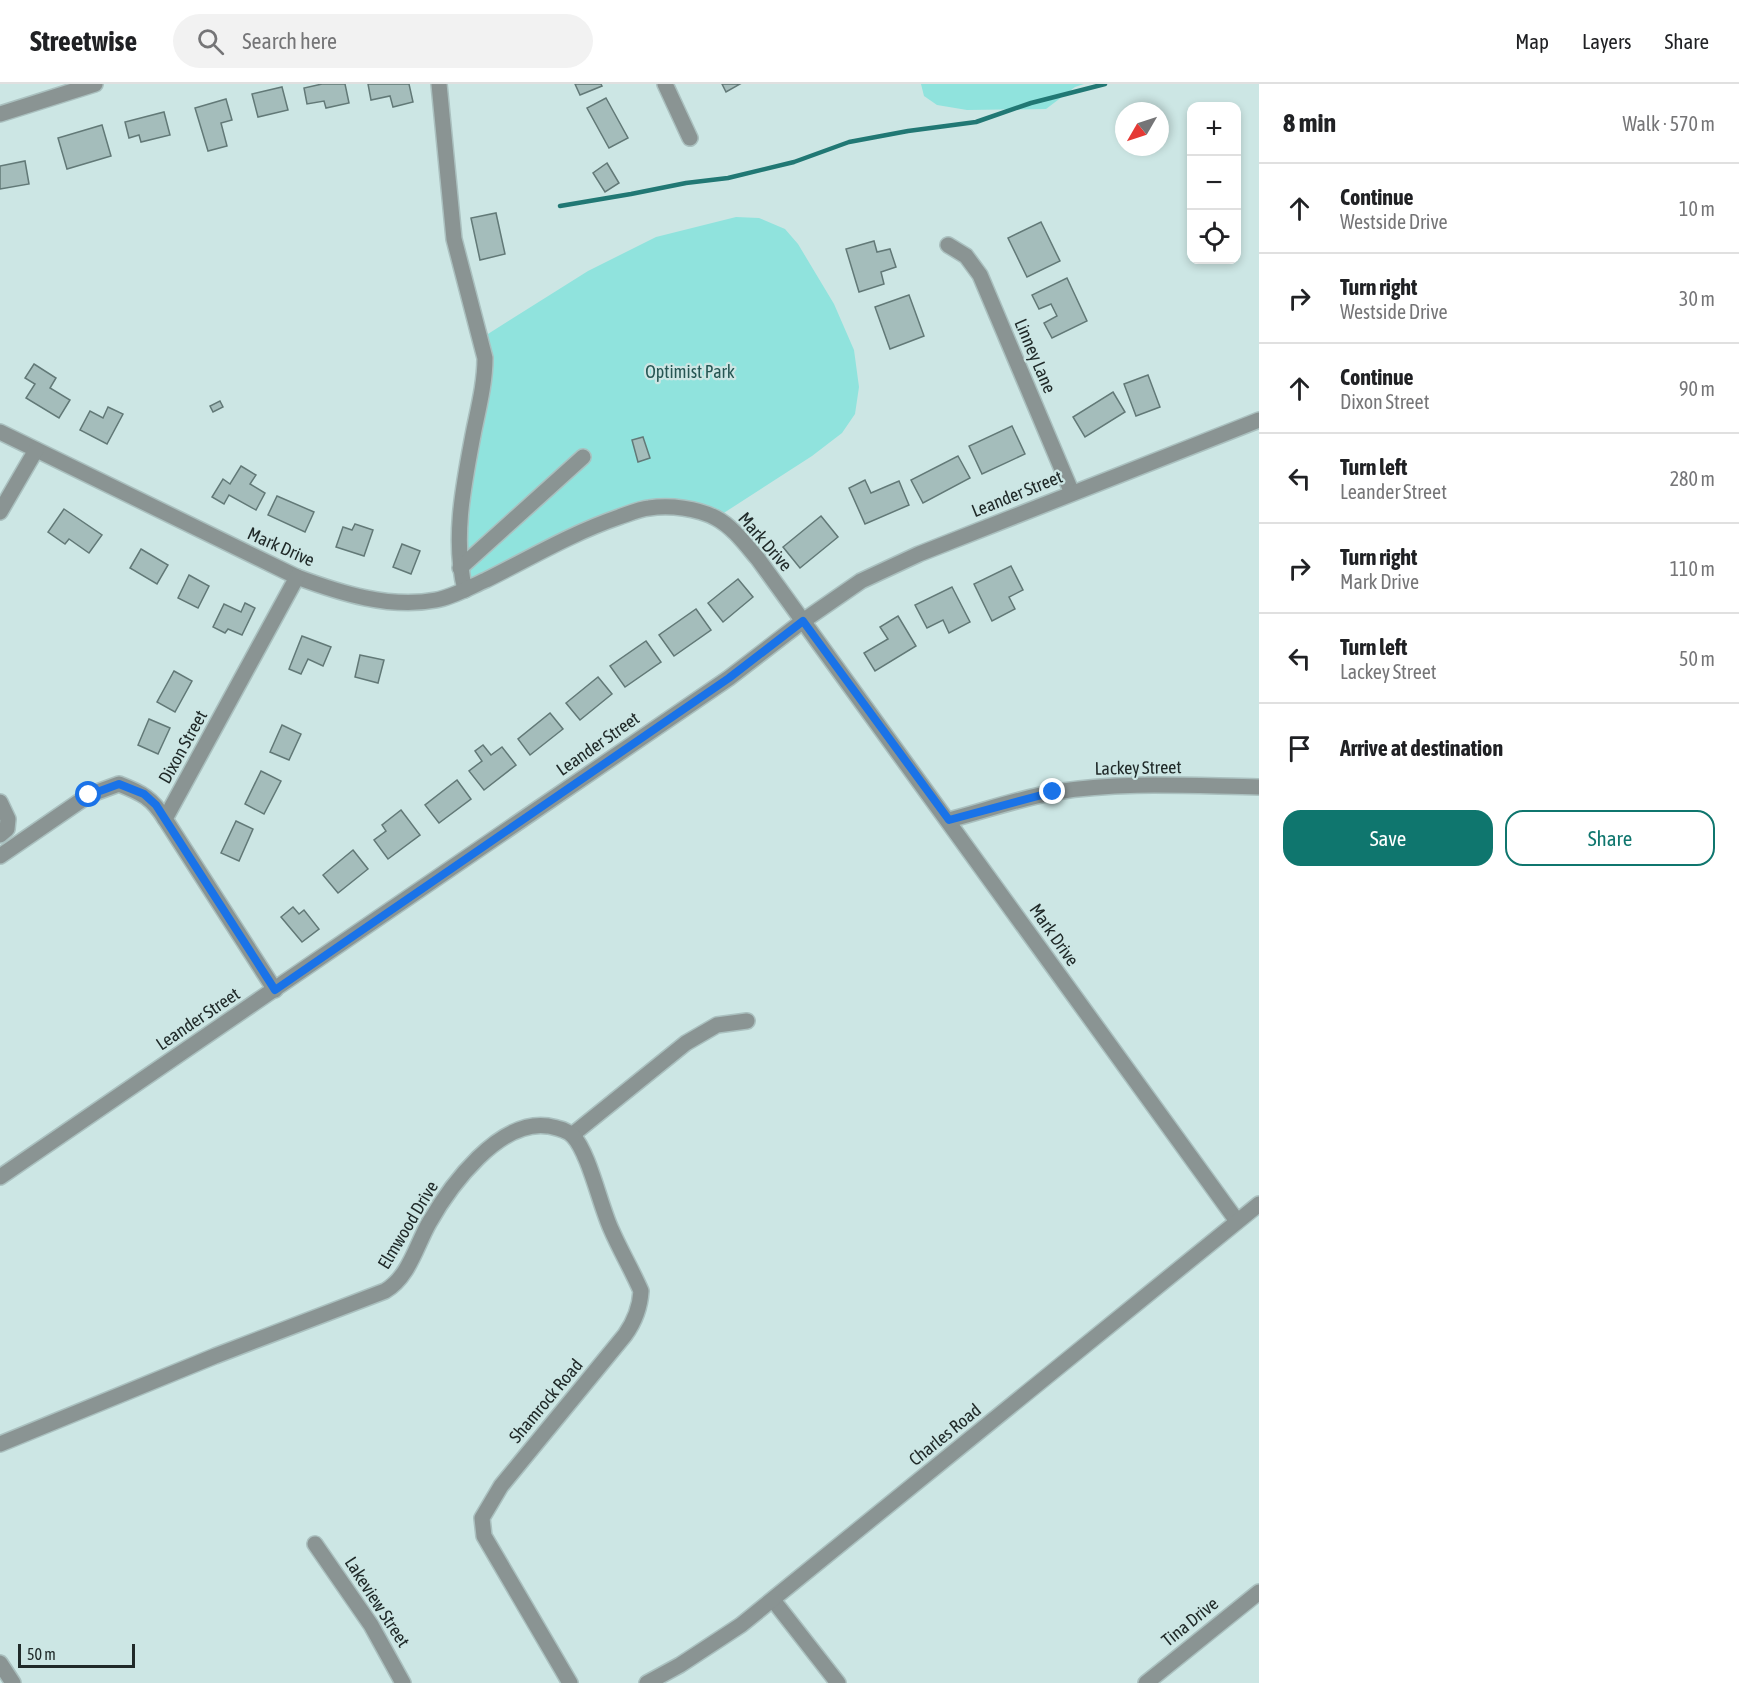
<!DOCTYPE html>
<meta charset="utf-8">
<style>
body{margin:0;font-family:"Asap Condensed",sans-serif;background:#f2f2f2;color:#202124}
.controls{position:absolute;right:18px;top:18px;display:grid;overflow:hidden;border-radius:12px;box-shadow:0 3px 9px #0003}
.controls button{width:54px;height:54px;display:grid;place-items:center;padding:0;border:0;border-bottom:2px solid #e0e0e0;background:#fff;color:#202124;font:30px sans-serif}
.compass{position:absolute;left:1115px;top:18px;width:54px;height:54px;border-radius:50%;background:#fff;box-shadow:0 3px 9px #0003;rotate:231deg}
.scale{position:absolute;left:18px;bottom:15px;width:117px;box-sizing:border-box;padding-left:6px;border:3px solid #202a29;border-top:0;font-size:16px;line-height:21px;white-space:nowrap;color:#202a29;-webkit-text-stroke:4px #cce6e4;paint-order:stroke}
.stop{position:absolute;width:18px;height:18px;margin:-14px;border:4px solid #1a73e8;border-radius:50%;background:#fff}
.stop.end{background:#1a73e8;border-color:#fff;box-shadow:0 2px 6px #0008}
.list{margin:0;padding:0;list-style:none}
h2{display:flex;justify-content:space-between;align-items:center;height:78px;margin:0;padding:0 24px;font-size:26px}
h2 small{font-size:20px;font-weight:400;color:#757577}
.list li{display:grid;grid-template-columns:39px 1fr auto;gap:18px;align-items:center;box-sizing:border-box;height:90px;padding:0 24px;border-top:2px solid #e0e0e0}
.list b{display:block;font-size:22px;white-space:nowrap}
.list p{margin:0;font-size:20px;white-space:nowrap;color:#757577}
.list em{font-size:20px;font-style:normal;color:#757577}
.actions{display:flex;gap:12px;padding:18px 24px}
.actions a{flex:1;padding:14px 0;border:2px solid #0f766e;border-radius:18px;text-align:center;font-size:21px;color:#0f766e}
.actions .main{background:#0f766e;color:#fff}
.icon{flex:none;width:33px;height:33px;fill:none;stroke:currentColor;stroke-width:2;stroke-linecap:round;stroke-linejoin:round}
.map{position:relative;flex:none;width:1259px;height:1599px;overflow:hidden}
header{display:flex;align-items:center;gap:36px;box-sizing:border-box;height:84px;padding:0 30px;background:#fff;border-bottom:2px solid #e0e0e0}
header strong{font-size:28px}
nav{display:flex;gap:33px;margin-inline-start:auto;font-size:21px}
.search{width:420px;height:54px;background:#f2f2f2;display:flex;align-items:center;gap:15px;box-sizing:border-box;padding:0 21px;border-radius:33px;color:#757577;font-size:22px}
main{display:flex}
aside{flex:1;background:#fff}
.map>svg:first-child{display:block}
.green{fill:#90e3dd}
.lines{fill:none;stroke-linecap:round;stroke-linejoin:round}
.stream{stroke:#217874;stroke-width:4.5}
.building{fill:#a4bdbb;stroke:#627977;stroke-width:1.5}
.minor-casing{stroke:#aac0bf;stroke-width:18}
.minor{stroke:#8a9493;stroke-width:15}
.route{stroke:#1a73e8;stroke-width:8}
.labels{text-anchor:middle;stroke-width:4.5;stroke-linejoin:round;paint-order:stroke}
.street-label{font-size:18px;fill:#202a29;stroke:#cce6e4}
.park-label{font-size:18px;fill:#265653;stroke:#cce6e4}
</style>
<header>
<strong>Streetwise</strong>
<div class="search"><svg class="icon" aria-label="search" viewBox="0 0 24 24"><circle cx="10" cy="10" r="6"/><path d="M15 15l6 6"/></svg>Search here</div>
<nav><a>Map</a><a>Layers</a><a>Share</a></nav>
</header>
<main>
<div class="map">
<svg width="1259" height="1599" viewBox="0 0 1259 1599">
<rect width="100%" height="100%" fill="#cce6e4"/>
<g class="green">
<path d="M921,0H1084L1075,3L1046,25L967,26L937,21L924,12Z"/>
<path d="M736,133L759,134L785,145L798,160L834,220L854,266L859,303L855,330L842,349L812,372L716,434L646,424L465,506L469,374L480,255L588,187L656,153Z"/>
</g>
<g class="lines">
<path class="stream" d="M560,122L631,110L686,99L728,94L794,78L849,58L908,47L976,38L1031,19L1105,0"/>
</g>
<g class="building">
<path d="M322,0H345L349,19L326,24L324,17L307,20L304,4Z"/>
<path d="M368,0H409L413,18L393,23L390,12L371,16Z"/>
<path d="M575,0H601L602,2L580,11Z"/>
<path d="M722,0H740L726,8Z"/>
<path d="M282,3L288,26L258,33L252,10Z"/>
<path d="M606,14L628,54L609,64L587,24Z"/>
<path d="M226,15L232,36L221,39L227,62L208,67L195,24Z"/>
<path d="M164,28L170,51L141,58L139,51L129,54L125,38Z"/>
<path d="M102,41L111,72L67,85L58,54Z"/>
<path d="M25,77L29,100L0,105V82Z"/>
<path d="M607,79L619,99L605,108L593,89Z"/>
<path d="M496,129L505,170L480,176L471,134Z"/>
<path d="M1041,138L1060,177L1027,193L1008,154Z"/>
<path d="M874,157L877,168L890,165L896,183L881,188L884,200L859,208L846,165Z"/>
<path d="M1067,194L1087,237L1052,254L1044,239L1057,232L1051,220L1039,225L1032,211Z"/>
<path d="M909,211L924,252L890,265L875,223Z"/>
<path d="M34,280L56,294L50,304L70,316L59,334L26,314L35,300L25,294Z"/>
<path d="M1148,291L1160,323L1136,332L1124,300Z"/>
<path d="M1113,308L1125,328L1085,353L1073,333Z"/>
<path d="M220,317L223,323L213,328L210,322Z"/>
<path d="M108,323L123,330L107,360L80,346L90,327L103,334Z"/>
<path d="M1012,342L1025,370L982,390L969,362Z"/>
<path d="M643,353L650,374L638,378L632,356Z"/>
<path d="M958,372L970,394L923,419L911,396Z"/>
<path d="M241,382L256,391L250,400L265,409L256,426L229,411L224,420L212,413L223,395L230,400Z"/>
<path d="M865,396L871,409L899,397L909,421L865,440L849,404Z"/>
<path d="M277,412L314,428L305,448L268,431Z"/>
<path d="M64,425L102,451L89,469L69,455L65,460L48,448Z"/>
<path d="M821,432L838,453L800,484L783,463Z"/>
<path d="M355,440L373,446L364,472L336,463L343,443L352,446Z"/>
<path d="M402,460L420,467L411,490L393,483Z"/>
<path d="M141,465L168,481L157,500L130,484Z"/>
<path d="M1011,482L1023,506L1009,513L1015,525L992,537L974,500Z"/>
<path d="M189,491L209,502L198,524L178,514Z"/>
<path d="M738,495L753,513L723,538L708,519Z"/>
<path d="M952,503L970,538L949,549L943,536L927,544L915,521Z"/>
<path d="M245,519L255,524L242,551L228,545L225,549L213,543L224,520L241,528Z"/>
<path d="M696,525L711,546L674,572L659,551Z"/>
<path d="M898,532L916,562L875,587L864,569L888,555L880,543Z"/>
<path d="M302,552L331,563L323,582L308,575L301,590L289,585Z"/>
<path d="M646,557L661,578L625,603L610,582Z"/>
<path d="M360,571L384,576L378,599L355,593Z"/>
<path d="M174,587L192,597L175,628L157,618Z"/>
<path d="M598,593L612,610L580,636L566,619Z"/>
<path d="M550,629L563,645L530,671L518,655Z"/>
<path d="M149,635L170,644L158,670L138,661Z"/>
<path d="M282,641L301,650L289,676L270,668Z"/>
<path d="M483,661L491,671L502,663L516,681L484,706L469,687L482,677L475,667Z"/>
<path d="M261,687L281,697L264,730L245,720Z"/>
<path d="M457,696L471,715L439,739L425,721Z"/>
<path d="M401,726L420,751L388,775L374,756L386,747L382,741Z"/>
<path d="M236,737L253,745L239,777L221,769Z"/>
<path d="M353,766L368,785L338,809L323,791Z"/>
<path d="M293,823L299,830L304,826L319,845L302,858L281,833Z"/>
</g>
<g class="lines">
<g class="minor-casing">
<g id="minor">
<path d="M439,0L454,155L485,274C485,298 479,322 474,346C464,399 452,454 465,506"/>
<path d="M665,0L690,54"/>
<path d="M0,30L95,0"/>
<path d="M948,161L966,172L980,191L1072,409"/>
<path d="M0,348L297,493C340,509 390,525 436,516C453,513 470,503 486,496C530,474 572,449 619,433C628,430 639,425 649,424C670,421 697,424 716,434C733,443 746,461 758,475L1237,1137"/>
<path d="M0,428L36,366"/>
<path d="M460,484L583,373"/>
<path d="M0,718L8,735L7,745L0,751"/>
<path d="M949,736C984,727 1020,714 1056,708C1122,697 1192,702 1259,703"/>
<path d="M0,772L89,711L119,700C142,709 152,714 165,735"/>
<path d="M275,906L165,735L297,493"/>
<path d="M572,1051L686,959L717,941L747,937"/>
<path d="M0,1093L729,594L803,537L861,497L919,470L1259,336"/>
<path d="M0,1360L215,1272L385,1207C409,1193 416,1162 429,1139C450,1102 499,1035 548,1042C557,1044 566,1045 573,1052C589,1069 600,1121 611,1145C620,1166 632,1186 641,1207C640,1224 635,1237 625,1251L501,1402L482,1434L484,1452L570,1599"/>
<path d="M315,1460L371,1541L403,1599"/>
<path d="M773,1516L838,1599"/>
<path d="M0,1579L13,1599"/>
<path d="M647,1599L680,1581L741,1541L1259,1120"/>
<path d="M1146,1599L1259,1508"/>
</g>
</g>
<use href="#minor" class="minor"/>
</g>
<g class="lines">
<path class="route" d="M89,711L119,700L144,710L156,721L275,906L729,594L803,537L949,736L1053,708"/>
</g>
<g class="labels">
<g class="street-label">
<text transform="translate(1035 272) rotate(67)" y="6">Linney Lane</text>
<text transform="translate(1017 410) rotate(-22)" y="6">Leander Street</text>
<text transform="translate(765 458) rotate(49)" y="6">Mark Drive</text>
<text transform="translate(281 463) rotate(24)" y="6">Mark Drive</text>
<text transform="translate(598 660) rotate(-35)" y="6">Leander Street</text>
<text transform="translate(183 663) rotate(-61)" y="6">Dixon Street</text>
<text transform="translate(1138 684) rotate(-1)" y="6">Lackey Street</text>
<text transform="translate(1054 851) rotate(55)" y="6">Mark Drive</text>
<text transform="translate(198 935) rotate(-34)" y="6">Leander Street</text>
<text transform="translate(408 1141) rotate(-59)" y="6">Elmwood Drive</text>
<text transform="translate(546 1317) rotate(-50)" y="6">Shamrock Road</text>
<text transform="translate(945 1351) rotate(-39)" y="6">Charles Road</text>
<text transform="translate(377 1518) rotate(57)" y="6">Lakeview Street</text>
<text transform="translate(1190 1538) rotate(-39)" y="6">Tina Drive</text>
</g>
<g class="park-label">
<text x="690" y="294">Optimist Park</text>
</g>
</g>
</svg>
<div class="controls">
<button>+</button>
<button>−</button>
<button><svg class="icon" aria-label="locate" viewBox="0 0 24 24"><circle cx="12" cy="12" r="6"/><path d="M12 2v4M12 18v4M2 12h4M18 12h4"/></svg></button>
</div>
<svg class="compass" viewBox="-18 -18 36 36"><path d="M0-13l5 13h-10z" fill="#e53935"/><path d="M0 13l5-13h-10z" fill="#757577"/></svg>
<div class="scale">50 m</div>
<div class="stop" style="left:89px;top:711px"></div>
<div class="stop end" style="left:1053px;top:708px"></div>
</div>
<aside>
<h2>8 min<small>Walk · 570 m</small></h2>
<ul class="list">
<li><svg class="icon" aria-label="ahead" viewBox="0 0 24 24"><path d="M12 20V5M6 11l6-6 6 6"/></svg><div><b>Continue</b><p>Westside Drive</p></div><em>10 m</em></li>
<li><svg class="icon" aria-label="right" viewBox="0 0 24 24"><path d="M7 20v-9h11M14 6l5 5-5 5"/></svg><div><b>Turn right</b><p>Westside Drive</p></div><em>30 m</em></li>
<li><svg class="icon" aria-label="ahead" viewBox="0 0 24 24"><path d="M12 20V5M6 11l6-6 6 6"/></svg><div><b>Continue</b><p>Dixon Street</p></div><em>90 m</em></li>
<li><svg class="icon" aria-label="left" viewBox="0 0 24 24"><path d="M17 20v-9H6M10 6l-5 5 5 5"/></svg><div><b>Turn left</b><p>Leander Street</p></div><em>280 m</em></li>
<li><svg class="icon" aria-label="right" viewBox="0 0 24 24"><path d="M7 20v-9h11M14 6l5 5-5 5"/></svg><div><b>Turn right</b><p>Mark Drive</p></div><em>110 m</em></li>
<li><svg class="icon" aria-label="left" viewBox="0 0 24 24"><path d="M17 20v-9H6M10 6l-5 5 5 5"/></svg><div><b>Turn left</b><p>Lackey Street</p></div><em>50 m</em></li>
<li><svg class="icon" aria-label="arrive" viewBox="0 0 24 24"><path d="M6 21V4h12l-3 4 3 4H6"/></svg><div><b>Arrive at destination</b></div></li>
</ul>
<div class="actions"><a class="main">Save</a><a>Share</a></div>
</aside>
</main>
